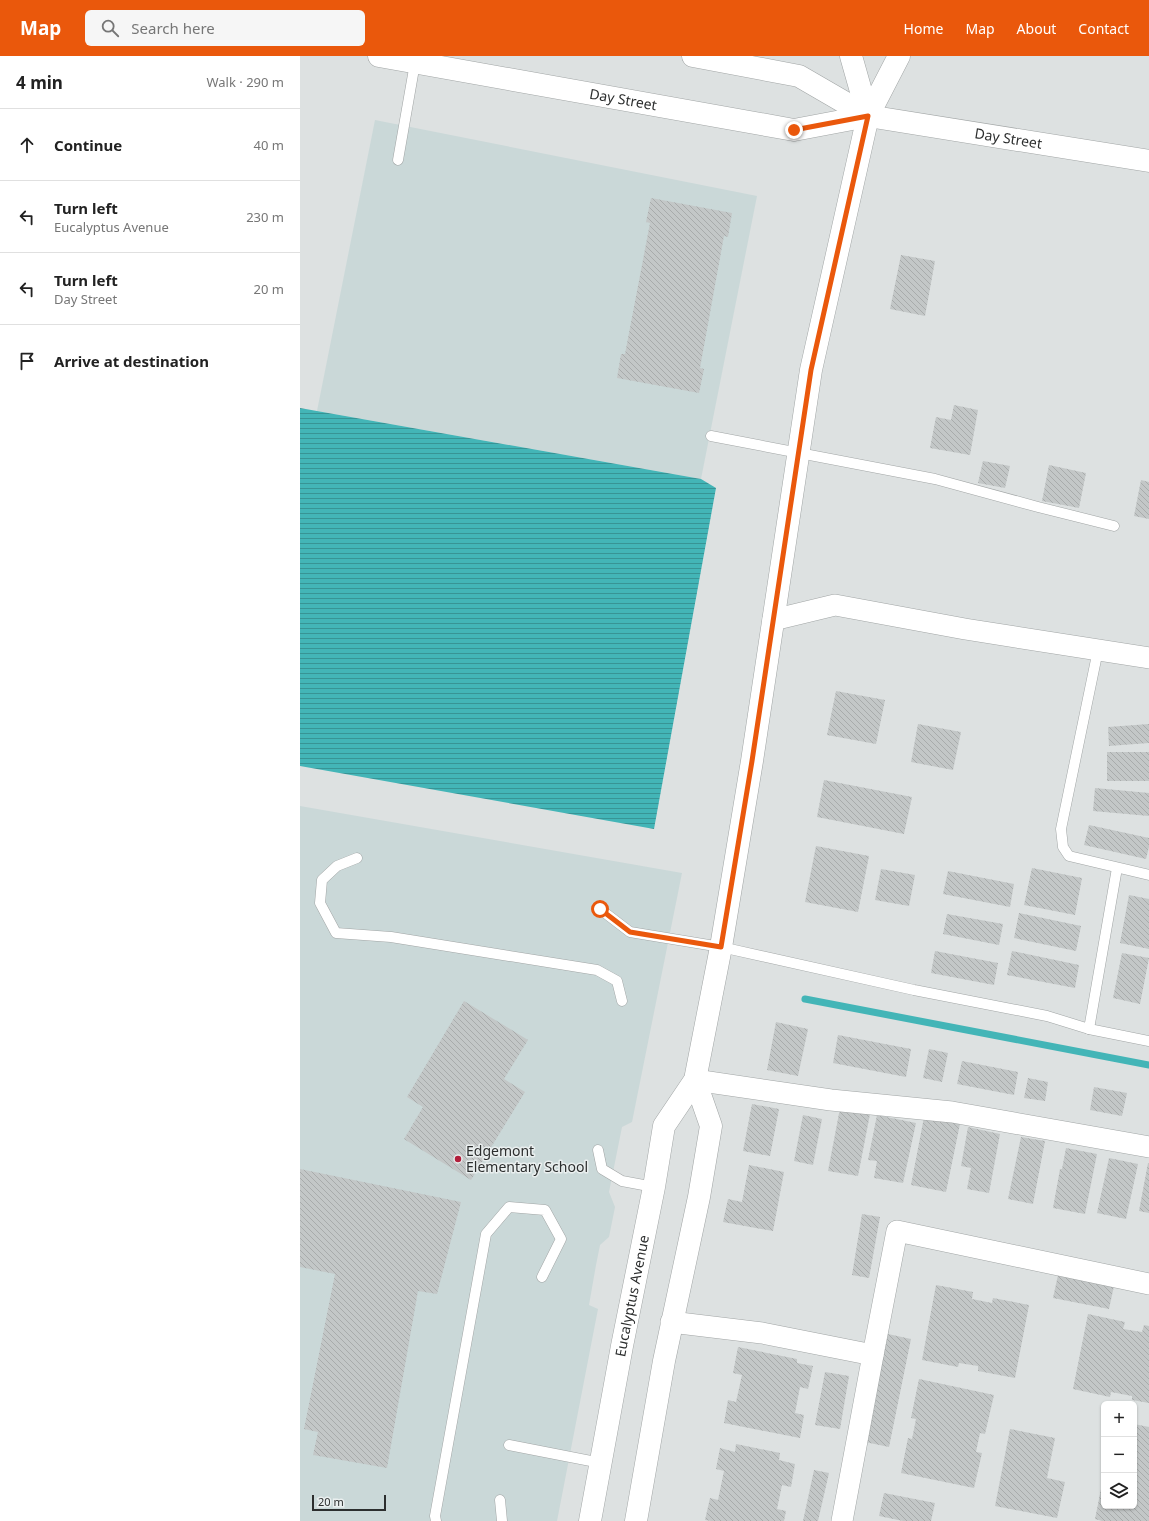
<!DOCTYPE html>
<meta charset="utf-8">
<style>
body{margin:0;font-family:"Noto Sans",sans-serif;background:#f6f6f6;color:#222}
.controls{position:absolute;right:12px;bottom:12px;display:grid;overflow:hidden;border-radius:6px;box-shadow:0 1px 3px #0004}
.controls button{width:36px;height:36px;display:grid;place-items:center;padding:0;border:0;border-bottom:1px solid #e0e0e0;background:#fff;color:#222;font:20px sans-serif}
.scale{position:absolute;left:12px;bottom:10px;width:74px;box-sizing:border-box;padding-left:4px;border:2px solid #2c2e2e;border-top:0;font-size:11px;line-height:14px;white-space:nowrap;color:#2c2e2e;-webkit-text-stroke:3px #eaefef;paint-order:stroke}
.stop{position:absolute;width:12px;height:12px;margin:-9px;border:3px solid #ea580c;border-radius:50%;background:#fff}
.stop.end{background:#ea580c;border-color:#fff;box-shadow:0 1px 4px #0008}
.list{margin:0;padding:0;list-style:none}
h2{display:flex;justify-content:space-between;align-items:center;height:52px;margin:0;padding:0 16px;font-size:17px}
h2 small{font-size:13px;font-weight:400;color:#767676}
.list li{display:grid;grid-template-columns:26px 1fr auto;gap:12px;align-items:center;box-sizing:border-box;height:72px;padding:0 16px;border-top:1px solid #e0e0e0}
.list b{display:block;font-size:15px;white-space:nowrap}
.list p{margin:0;font-size:13px;white-space:nowrap;color:#767676}
.list em{font-size:13px;font-style:normal;color:#767676}
.icon{flex:none;width:22px;height:22px;fill:none;stroke:currentColor;stroke-width:2;stroke-linecap:round;stroke-linejoin:round}
.map{position:relative;flex:none;width:849px;height:1465px;overflow:hidden}
header{display:flex;align-items:center;gap:24px;box-sizing:border-box;height:56px;padding:0 20px;background:#ea580c;color:#fff}
header strong{font-size:19px}
nav{display:flex;gap:22px;margin-inline-start:auto;font-size:14px}
.search{width:280px;height:36px;background:#f6f6f6;display:flex;align-items:center;gap:10px;box-sizing:border-box;padding:0 14px;border-radius:6px;color:#767676;font-size:15px}
main{display:flex}
aside{flex:1;background:#fff}
.map>svg:first-child{display:block}
.built{fill:#cad8d8}
.water{fill:url(#water-rules)}
.lines{fill:none;stroke-linecap:round;stroke-linejoin:round}
.stream{stroke:#43b5b7;stroke-width:7}
.building{fill:url(#building-back-hatch)}
.lane-casing{stroke:#a1a5a5;stroke-width:11}
.street-casing{stroke:#a1a5a5;stroke-width:22}
.secondary-casing{stroke:#a1a5a5;stroke-width:23}
.lane{stroke:#fff;stroke-width:10}
.street{stroke:#fff;stroke-width:21}
.secondary{stroke:#fff;stroke-width:22}
.route{stroke:#ea580c;stroke-width:5}
.poi-dot{fill:#b21f3c;stroke:#eaefef;stroke-width:1.5}
.labels{text-anchor:middle;stroke-width:3;stroke-linejoin:round;paint-order:stroke}
.street-label{font-size:14px;fill:#2c2e2e;stroke:#eaefef}
.poi-label{font-size:14px;fill:#2c2e2e;stroke:#eaefef;text-anchor:start}
</style>
<header>
<strong>Map</strong>
<div class="search"><svg class="icon" aria-label="search" viewBox="0 0 24 24"><circle cx="10" cy="10" r="6"/><path d="M15 15l6 6"/></svg>Search here</div>
<nav><a>Home</a><a>Map</a><a>About</a><a>Contact</a></nav>
</header>
<main>
<aside>
<h2>4 min<small>Walk · 290 m</small></h2>
<ul class="list">
<li><svg class="icon" aria-label="ahead" viewBox="0 0 24 24"><path d="M12 20V5M6 11l6-6 6 6"/></svg><div><b>Continue</b></div><em>40 m</em></li>
<li><svg class="icon" aria-label="left" viewBox="0 0 24 24"><path d="M17 20v-9H6M10 6l-5 5 5 5"/></svg><div><b>Turn left</b><p>Eucalyptus Avenue</p></div><em>230 m</em></li>
<li><svg class="icon" aria-label="left" viewBox="0 0 24 24"><path d="M17 20v-9H6M10 6l-5 5 5 5"/></svg><div><b>Turn left</b><p>Day Street</p></div><em>20 m</em></li>
<li><svg class="icon" aria-label="arrive" viewBox="0 0 24 24"><path d="M6 21V4h12l-3 4 3 4H6"/></svg><div><b>Arrive at destination</b></div></li>
</ul>
</aside>
<div class="map">
<svg width="849" height="1465" viewBox="0 0 849 1465">
<defs>
<pattern id="water-rules" width="6" height="5" patternUnits="userSpaceOnUse"><rect width="6" height="5" fill="#43b5b7"/><path d="M0 2.5h6" fill="none" stroke="#389495"/></pattern>
<pattern id="building-back-hatch" width="6" height="6" patternUnits="userSpaceOnUse"><rect width="6" height="6" fill="#c3c7c7"/><path d="M-1 5l2 2M0 0l6 6M5-1l2 2" fill="none" stroke="#a8abab"/></pattern>
</defs>
<rect width="100%" height="100%" fill="#dde1e1"/>
<g class="built">
<path d="M75,64L457,140L401,423L17,355Z"/>
<path d="M0,750L382,817L332,1066L322,1071L309,1136L315,1151L309,1181L300,1189L296,1209L289,1249L298,1253L257,1465H0Z"/>
</g>
<path class="water" d="M0,352L401,423L416,432L354,773L0,710Z"/>
<g class="lines">
<path class="stream" d="M505,943L849,1009"/>
</g>
<g class="building">
<path d="M351,142L432,157L428,181L424,180L400,312L404,313L399,337L317,322L321,298H325L350,167L346,166Z"/>
<path d="M601,199L635,205L625,260L590,253Z"/>
<path d="M654,349L678,354L670,399L630,392L636,361L651,364Z"/>
<path d="M683,405L710,410L705,432L678,427Z"/>
<path d="M749,409L786,417L779,452L742,445Z"/>
<path d="M841,424L849,426V463L834,460Z"/>
<path d="M536,635L585,644L576,688L527,679Z"/>
<path d="M618,668L661,676L653,714L611,706Z"/>
<path d="M849,668V687L809,690L808,671Z"/>
<rect x="807" y="696" width="42" height="29"/>
<path d="M524,724L612,741L604,778L517,761Z"/>
<path d="M795,732L849,737V760L793,755Z"/>
<path d="M789,769L849,782V791L846,803L784,789Z"/>
<path d="M516,790L569,800L558,856L505,846Z"/>
<path d="M732,812L782,822L775,859L724,849Z"/>
<path d="M581,813L615,819L609,850L575,844Z"/>
<path d="M648,815L714,828L710,851L643,838Z"/>
<path d="M829,839L849,843V893L820,887Z"/>
<path d="M719,857L781,870L776,895L714,882Z"/>
<path d="M647,858L703,868L699,889L643,878Z"/>
<path d="M635,895L698,907L694,929L631,917Z"/>
<path d="M712,895L779,909L775,932L707,919Z"/>
<path d="M822,897L849,902L840,948L813,942Z"/>
<path d="M164,945L228,984L204,1023L225,1036L171,1124L104,1083L123,1051L107,1041Z"/>
<path d="M476,966L508,973L498,1020L467,1014Z"/>
<path d="M538,979L611,993L606,1021L533,1007Z"/>
<path d="M629,993L648,997L642,1026L623,1022Z"/>
<path d="M662,1005L718,1016L714,1039L657,1028Z"/>
<path d="M728,1022L748,1026L745,1045L724,1042Z"/>
<path d="M794,1031L827,1037L822,1060L790,1054Z"/>
<path d="M541,1047L571,1053L558,1120L528,1115Z"/>
<path d="M452,1048L479,1053L470,1100L443,1095Z"/>
<path d="M503,1059L522,1063L513,1109L494,1105Z"/>
<path d="M577,1059L616,1067L603,1127L574,1122L577,1105L568,1104Z"/>
<path d="M624,1061L660,1068L646,1136L611,1129Z"/>
<path d="M668,1071L700,1078L689,1137L667,1133L671,1112L661,1110Z"/>
<path d="M721,1081L745,1085L733,1148L708,1143Z"/>
<path d="M766,1092L797,1098L785,1158L753,1152L760,1113H762Z"/>
<path d="M809,1102L838,1108L826,1163L797,1157Z"/>
<path d="M848,1107H849V1157L839,1155Z"/>
<path d="M449,1109L484,1116L473,1175L423,1166L428,1143L442,1146Z"/>
<path d="M0,1113L161,1146L137,1238L118,1235L87,1412L13,1399L18,1376L4,1373L35,1218L0,1211Z"/>
<path d="M562,1158L580,1161L569,1222L552,1219Z"/>
<path d="M758,1219L814,1230L809,1253L753,1242Z"/>
<path d="M636,1229L673,1236L672,1243L692,1247L693,1242L729,1249L715,1322L678,1315V1310L659,1307L658,1311L622,1304Z"/>
<path d="M788,1258L825,1266L823,1273L842,1276L844,1269L849,1270V1347L832,1344V1340L811,1336L810,1341L773,1333Z"/>
<path d="M588,1278L611,1283L589,1391L565,1386Z"/>
<path d="M438,1291L497,1303V1307L513,1310L508,1333L500,1331L495,1357L504,1359L500,1382L424,1367L428,1344L436,1346L442,1319L433,1317Z"/>
<path d="M525,1316L549,1320L540,1373L515,1369Z"/>
<path d="M619,1323L694,1339L685,1378L680,1377L676,1396L682,1397L674,1432L601,1417L608,1382L612,1383L616,1363L611,1362Z"/>
<path d="M834,1368L849,1371V1465H802L795,1463L803,1423L804,1450H834Z"/>
<path d="M710,1373L755,1382L747,1422L765,1426L757,1462L695,1450Z"/>
<path d="M436,1388L480,1397L479,1404L495,1408L491,1431L482,1429L477,1453L486,1455L484,1465H411L405,1464L410,1442L418,1444L424,1415L416,1413L420,1392L435,1396Z"/>
<path d="M514,1414L529,1417L518,1465H503Z"/>
<path d="M584,1437L635,1447L631,1465H603L579,1460Z"/>
</g>
<g class="lines">
<g class="lane-casing">
<g id="lane">
<path d="M98,104L115,7"/>
<path d="M411,380L635,423L738,451L814,470"/>
<path d="M798,594L761,773L763,791L769,800L849,819"/>
<path d="M57,802L37,810L22,824L20,847L36,877L91,881L297,914L317,925L322,945"/>
<path d="M300,853L330,876L421,891L614,934L747,960L789,973L817,812"/>
<path d="M789,973L849,985"/>
<path d="M298,1094L302,1113L322,1125L354,1131"/>
<path d="M209,1389L301,1407"/>
<path d="M200,1444L202,1465"/>
<path d="M136,1465L135,1460L186,1178L209,1151L245,1154L261,1183L242,1221"/>
</g>
</g>
<g class="street-casing">
<g id="street">
<path d="M473,564L535,549L665,573L849,602"/>
<path d="M395,1024L531,1044L652,1056L849,1091"/>
<path d="M371,1266L462,1277L573,1299L542,1465"/>
<path d="M573,1299L597,1175L849,1228"/>
</g>
</g>
<g class="secondary-casing">
<g id="secondary">
<path id="s1" d="M79,0L494,74L568,60L849,105"/>
<path d="M393,0L499,20L568,60"/>
<path d="M551,0L568,60"/>
<path id="s2" d="M290,1465L322,1290L354,1131L364,1070L395,1024L421,891L452,705L511,314L568,60L599,0"/>
<path d="M336,1465L364,1305L399,1141L411,1070L395,1024"/>
</g>
</g>
<use href="#lane" class="lane"/>
<use href="#street" class="street"/>
<use href="#secondary" class="secondary"/>
</g>
<g class="lines">
<path class="route" d="M300,853L330,876L421,891L452,705L511,314L568,60L494,74"/>
</g>
<circle class="poi-dot" cx="158" cy="1103" r="4"/>
<g class="labels">
<g class="street-label">
<text dy="5" stroke="none"><textPath href="#s1" startOffset="248">Day Street</textPath></text>
<text dy="5" stroke="none"><textPath href="#s1" startOffset="639">Day Street</textPath></text>
<text dy="5" stroke="none"><textPath href="#s2" startOffset="229">Eucalyptus Avenue</textPath></text>
</g>
<g class="poi-label">
<text x="166" y="1100">Edgemont<tspan x="166" dy="16">Elementary School</tspan></text>
</g>
</g>
</svg>
<div class="controls">
<button>+</button>
<button>−</button>
<button><svg class="icon" aria-label="layers" viewBox="0 0 24 24"><path d="M12 4l9 5-9 5-9-5zM3 14l9 5 9-5"/></svg></button>
</div>
<div class="scale">20 m</div>
<div class="stop" style="left:300px;top:853px"></div>
<div class="stop end" style="left:494px;top:74px"></div>
</div>
</main>
